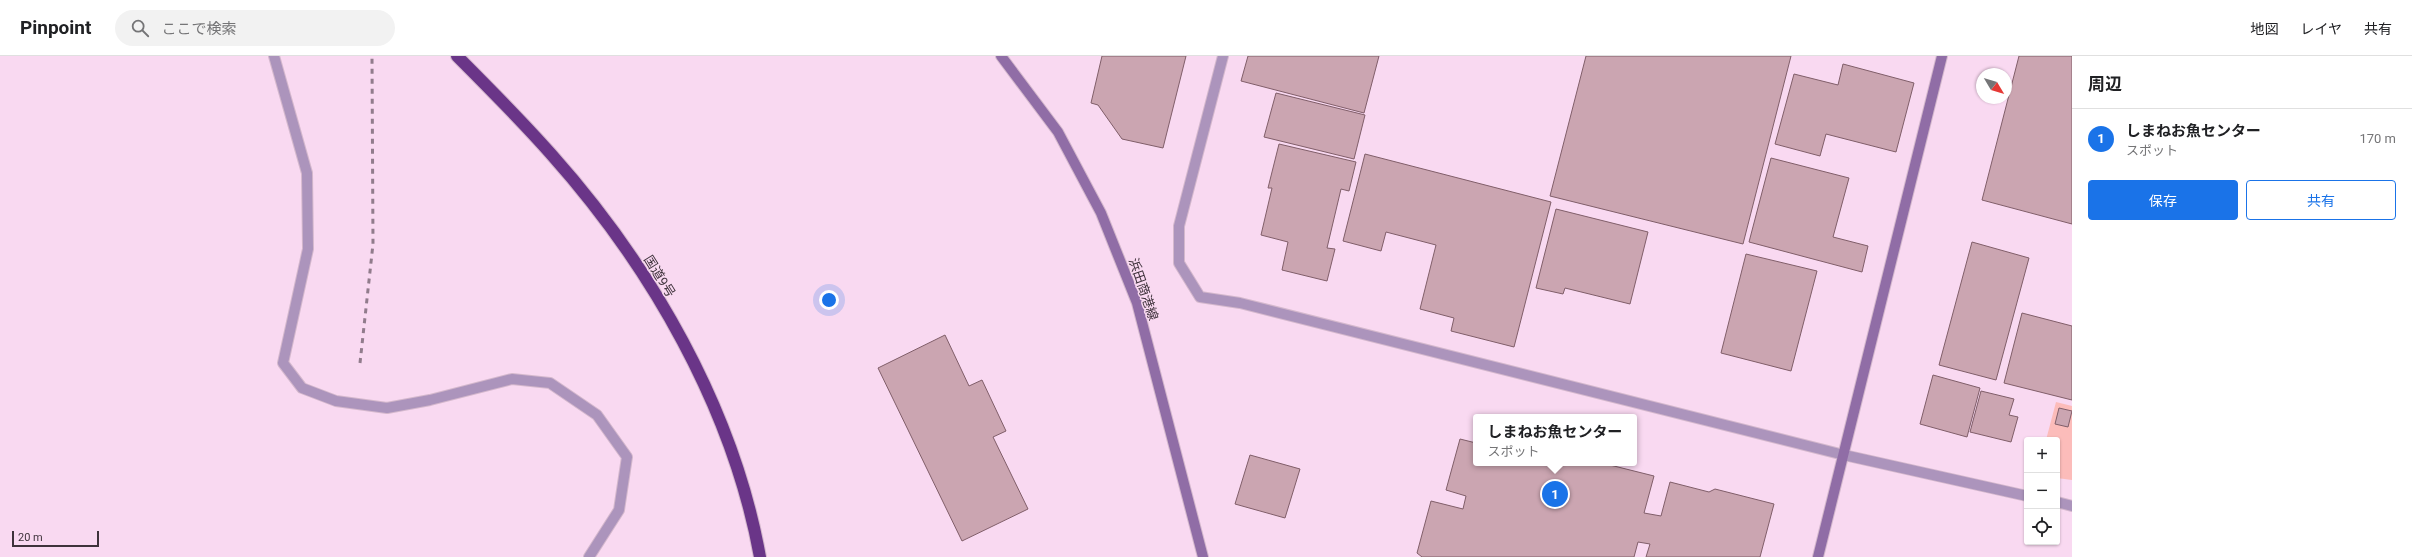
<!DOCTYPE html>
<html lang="ja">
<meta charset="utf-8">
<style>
body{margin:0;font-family:Roboto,"Noto Sans JP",sans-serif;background:#f2f2f2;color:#202124}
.controls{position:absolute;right:12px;bottom:12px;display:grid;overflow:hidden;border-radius:4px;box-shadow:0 1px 3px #0004}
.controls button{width:36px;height:36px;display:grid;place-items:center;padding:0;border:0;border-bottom:1px solid #e0e0e0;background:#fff;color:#202124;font:20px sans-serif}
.compass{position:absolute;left:1976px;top:12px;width:36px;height:36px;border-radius:50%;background:#fff;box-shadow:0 1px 3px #0004;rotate:128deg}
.scale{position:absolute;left:12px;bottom:10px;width:87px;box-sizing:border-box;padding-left:4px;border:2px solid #3e323b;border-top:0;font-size:11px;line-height:14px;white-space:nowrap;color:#3e323b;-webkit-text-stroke:3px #f9d9f1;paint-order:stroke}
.you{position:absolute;left:829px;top:244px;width:14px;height:14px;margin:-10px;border:3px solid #fff;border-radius:50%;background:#1a73e8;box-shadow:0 0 0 6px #1a73e833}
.badge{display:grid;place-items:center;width:26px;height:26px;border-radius:50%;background:#1a73e8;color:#fff;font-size:13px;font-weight:700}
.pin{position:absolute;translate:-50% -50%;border:2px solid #fff;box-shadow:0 1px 4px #0006}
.popup{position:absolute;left:1473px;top:358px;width:164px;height:52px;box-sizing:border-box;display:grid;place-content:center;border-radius:4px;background:#fff;filter:drop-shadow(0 1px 3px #0005);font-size:13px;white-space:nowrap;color:#757577}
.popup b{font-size:15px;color:#202124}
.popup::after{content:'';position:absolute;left:50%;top:100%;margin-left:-8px;border:8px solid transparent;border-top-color:#fff}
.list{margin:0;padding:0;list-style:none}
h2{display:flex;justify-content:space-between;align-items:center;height:52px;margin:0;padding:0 16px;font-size:17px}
h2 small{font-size:13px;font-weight:400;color:#757577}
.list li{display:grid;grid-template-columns:26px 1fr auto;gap:12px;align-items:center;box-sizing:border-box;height:60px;padding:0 16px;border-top:1px solid #e0e0e0}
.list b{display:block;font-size:15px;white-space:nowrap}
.list p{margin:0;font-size:13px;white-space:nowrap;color:#757577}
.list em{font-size:13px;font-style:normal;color:#757577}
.actions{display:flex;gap:8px;padding:12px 16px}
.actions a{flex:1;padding:9px 0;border:1px solid #1a73e8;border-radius:4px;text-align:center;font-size:14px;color:#1a73e8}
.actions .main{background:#1a73e8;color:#fff}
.icon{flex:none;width:22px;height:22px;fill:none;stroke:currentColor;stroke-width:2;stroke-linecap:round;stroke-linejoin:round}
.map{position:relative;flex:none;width:2072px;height:501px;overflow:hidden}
header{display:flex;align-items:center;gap:24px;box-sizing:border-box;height:56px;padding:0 20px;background:#fff;border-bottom:1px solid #e0e0e0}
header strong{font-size:19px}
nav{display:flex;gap:22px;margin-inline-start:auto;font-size:14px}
.search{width:280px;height:36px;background:#f2f2f2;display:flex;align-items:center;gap:10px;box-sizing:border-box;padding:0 14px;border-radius:22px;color:#757577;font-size:15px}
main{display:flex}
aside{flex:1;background:#fff}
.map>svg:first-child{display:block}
.green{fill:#fcbcba}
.building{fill:#cba5b1;stroke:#805e69}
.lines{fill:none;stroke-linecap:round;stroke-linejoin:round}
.street-casing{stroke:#d4b8cd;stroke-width:12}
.secondary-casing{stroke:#d4b8cd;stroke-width:12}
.highway-casing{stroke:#d4b8cd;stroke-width:14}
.street{stroke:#ac94bc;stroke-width:10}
.secondary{stroke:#906da6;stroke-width:10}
.highway{stroke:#6a3588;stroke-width:12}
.rail{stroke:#917c8c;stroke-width:3;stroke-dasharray:5 5;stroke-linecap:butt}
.labels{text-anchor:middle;stroke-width:3;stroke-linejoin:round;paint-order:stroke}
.street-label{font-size:13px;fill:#3e323b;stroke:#f9d9f1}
</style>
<header>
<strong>Pinpoint</strong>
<div class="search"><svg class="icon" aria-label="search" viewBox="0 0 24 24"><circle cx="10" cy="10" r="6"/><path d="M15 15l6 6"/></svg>ここで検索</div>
<nav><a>地図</a><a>レイヤ</a><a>共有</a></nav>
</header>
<main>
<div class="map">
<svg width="2072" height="501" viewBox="0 0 2072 501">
<rect width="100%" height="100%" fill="#f9d9f1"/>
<path class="green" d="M2056,346L2072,350V424L2057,422V384H2046Z"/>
<g class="building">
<path d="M1102,0H1186L1163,92L1122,83L1098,49L1091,47Z"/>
<path d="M1248,0H1379L1364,57L1241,25Z"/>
<path d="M1586,0H1791L1743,188L1550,140Z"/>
<path d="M2019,0H2072V168L1982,144Z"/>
<path d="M1843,8L1914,27L1896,96L1826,78L1820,100L1775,88L1794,18L1838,29Z"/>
<path d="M1276,37L1365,59L1354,103L1264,81Z"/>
<path d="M1279,88L1356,106L1349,135L1341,133L1327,192L1335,193L1327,225L1282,214L1288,186L1261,179L1272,132H1268Z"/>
<path d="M1365,98L1551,146L1514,291L1451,275L1454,262L1420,253L1436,189L1386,176L1381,195L1343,185Z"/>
<path d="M1771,102L1849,122L1833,181L1868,190L1862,216L1749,186Z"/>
<path d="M1556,153L1648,176L1630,248L1565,232L1563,238L1536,232Z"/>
<path d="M1972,186L2029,202L1996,324L1939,309Z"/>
<path d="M1746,198L1817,215L1791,315L1721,297Z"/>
<path d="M2022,257L2072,270V344L2004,327Z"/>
<path d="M945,279L969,330L982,324L1006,375L993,381L1028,453L962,485L878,312Z"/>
<path d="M1933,319L1980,332L1967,381L1920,368Z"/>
<path d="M1981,335L2014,343L2009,359L2018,361L2011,386L1970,376Z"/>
<path d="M2059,352L2072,355L2068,371L2055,368Z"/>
<path d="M1460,383L1476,387V407H1602L1654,420L1644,457L1661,460L1670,426L1709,436L1715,433L1774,448L1760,501H1646L1650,488L1638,486L1634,501H1422L1417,497L1431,445L1463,453L1466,440L1446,434Z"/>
<path d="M1250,399L1300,413L1285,462L1235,448Z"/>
</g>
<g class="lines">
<g class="street-casing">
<g id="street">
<path d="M274,0L307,117L308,193L283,307L302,332L336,345L387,352L430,344L512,323L550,327L597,359L627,401L619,454L589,501"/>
<path d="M1223,0L1179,170V207L1200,241L1240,247L1844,399L2027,440"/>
<path d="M2057,446L2072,450"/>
</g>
</g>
<g class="secondary-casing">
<g id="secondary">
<path d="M1001,0L1058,76L1101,157L1137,247L1203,501"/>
<path d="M1818,501L1942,0"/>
</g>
</g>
<g class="highway-casing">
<path id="highway" d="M457,0C489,32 521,64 551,98C651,210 733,352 760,501"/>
</g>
<use href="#street" class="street"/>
<use href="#secondary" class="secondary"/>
<use href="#highway" class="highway"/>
<path class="rail" d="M360,307L373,188L372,0"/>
</g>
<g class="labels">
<g class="street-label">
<text transform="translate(660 220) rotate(58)" y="5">国道9号</text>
<text transform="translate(1144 233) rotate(71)" y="5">浜田商港線</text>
</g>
</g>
</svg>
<div class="controls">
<button>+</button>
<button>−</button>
<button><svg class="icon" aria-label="locate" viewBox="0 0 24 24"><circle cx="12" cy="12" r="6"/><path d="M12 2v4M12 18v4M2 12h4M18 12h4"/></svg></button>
</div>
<svg class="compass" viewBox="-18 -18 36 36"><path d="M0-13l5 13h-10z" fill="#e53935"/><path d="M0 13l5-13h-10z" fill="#757577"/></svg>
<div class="scale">20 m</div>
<div class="you"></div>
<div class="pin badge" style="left:1555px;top:438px">1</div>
<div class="popup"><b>しまねお魚センター</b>スポット</div>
</div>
<aside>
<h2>周辺<small></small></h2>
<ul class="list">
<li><span class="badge">1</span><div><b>しまねお魚センター</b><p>スポット</p></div><em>170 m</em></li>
</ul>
<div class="actions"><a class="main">保存</a><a>共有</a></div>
</aside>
</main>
